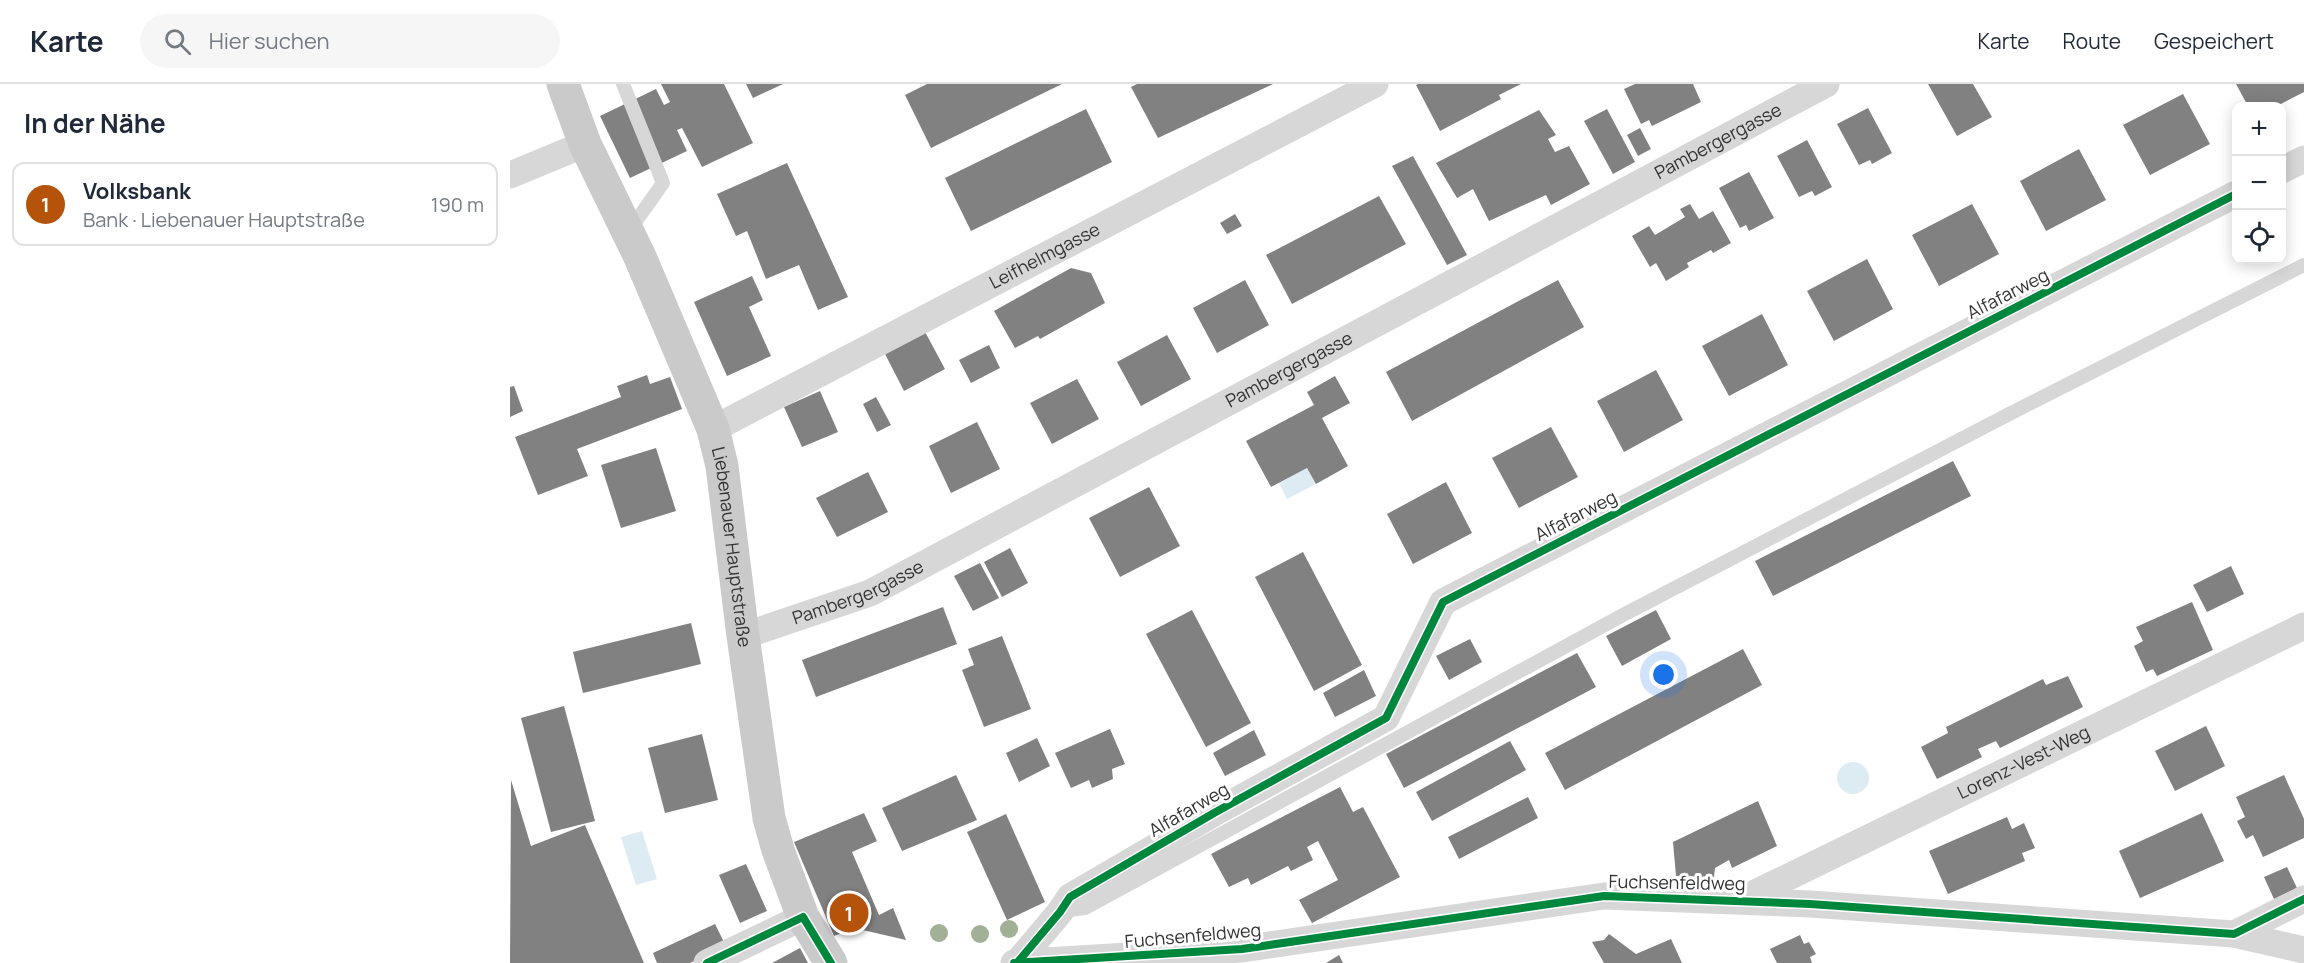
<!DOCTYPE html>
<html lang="de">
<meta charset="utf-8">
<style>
body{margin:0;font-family:Manrope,sans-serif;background:#f6f6f7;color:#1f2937}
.controls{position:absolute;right:18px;top:18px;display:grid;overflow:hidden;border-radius:12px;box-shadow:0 3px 15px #0003}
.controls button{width:54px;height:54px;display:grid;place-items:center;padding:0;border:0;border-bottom:2px solid #e0e1e3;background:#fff;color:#1f2937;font:30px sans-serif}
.you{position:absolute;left:1154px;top:591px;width:21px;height:21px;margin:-15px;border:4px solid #fff;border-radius:50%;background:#1a73e8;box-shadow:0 0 0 9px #1a73e833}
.badge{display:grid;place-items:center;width:39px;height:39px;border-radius:50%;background:#b45309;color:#fff;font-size:20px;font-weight:700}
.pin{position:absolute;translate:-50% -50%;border:3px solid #fff;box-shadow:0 2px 6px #0006}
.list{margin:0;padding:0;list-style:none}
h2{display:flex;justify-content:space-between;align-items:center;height:78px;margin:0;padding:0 24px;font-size:26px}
h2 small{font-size:20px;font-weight:400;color:#747a83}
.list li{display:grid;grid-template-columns:39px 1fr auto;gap:18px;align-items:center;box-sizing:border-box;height:84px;margin:0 12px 12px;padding:0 12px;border:2px solid #e0e1e3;border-radius:12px}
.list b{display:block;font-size:22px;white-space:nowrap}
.list p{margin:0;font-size:20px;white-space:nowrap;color:#747a83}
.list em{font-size:20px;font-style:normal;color:#747a83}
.icon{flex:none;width:33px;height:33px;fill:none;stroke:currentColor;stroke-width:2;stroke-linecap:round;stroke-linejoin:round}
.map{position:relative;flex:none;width:1794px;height:879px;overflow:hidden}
header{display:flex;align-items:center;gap:36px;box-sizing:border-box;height:84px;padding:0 30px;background:#fff;border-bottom:2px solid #e0e1e3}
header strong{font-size:28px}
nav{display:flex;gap:33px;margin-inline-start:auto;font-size:21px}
.search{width:420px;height:54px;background:#f6f6f7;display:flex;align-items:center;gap:15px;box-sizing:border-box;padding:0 21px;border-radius:33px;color:#747a83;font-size:22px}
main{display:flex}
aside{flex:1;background:#fff}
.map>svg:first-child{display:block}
.water{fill:#ddebf3}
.building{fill:#818181}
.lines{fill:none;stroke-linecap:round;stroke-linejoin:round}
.lane{stroke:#d7d7d7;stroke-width:14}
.street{stroke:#d7d7d7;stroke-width:27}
.primary{stroke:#cacaca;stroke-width:33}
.cycleway-casing{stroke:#fff;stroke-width:11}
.cycleway{stroke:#00873e;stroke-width:8}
.tree{fill:#a2b095}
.labels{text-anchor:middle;stroke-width:6;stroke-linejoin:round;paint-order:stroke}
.street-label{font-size:18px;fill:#333;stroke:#fff}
</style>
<header>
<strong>Karte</strong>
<div class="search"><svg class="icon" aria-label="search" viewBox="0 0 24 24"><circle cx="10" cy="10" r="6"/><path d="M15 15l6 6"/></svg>Hier suchen</div>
<nav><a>Karte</a><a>Route</a><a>Gespeichert</a></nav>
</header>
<main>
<aside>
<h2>In der Nähe<small></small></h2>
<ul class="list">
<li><span class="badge">1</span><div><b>Volksbank</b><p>Bank · Liebenauer Hauptstraße</p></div><em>190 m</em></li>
</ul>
</aside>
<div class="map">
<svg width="1794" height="879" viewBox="0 0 1794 879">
<rect width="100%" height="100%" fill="#fff"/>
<g class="water">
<path d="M797,384L806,400L777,415L769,399Z"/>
<circle cx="1343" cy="694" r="16"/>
<path d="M132,747L147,795L126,801L111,753Z"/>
</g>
<g class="building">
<path d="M151,0H214L243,59L192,83L172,44L167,46L177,67L120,94L90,32L146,5L154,21L160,18Z"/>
<path d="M236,0H273L243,14Z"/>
<path d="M417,0H552L421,64L395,11Z"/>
<path d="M627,0H763L648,54L621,3Z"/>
<path d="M908,0H1011L989,11L991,15L930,47L906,1Z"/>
<path d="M1125,0H1183L1191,18L1142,42L1139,36L1131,40L1114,5Z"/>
<path d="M1418,0H1463L1482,33L1447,52Z"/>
<path d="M1726,0H1794V8L1767,22H1738Z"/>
<path d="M1673,10L1700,60L1640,91L1613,41Z"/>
<path d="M1358,24L1382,69L1362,80L1360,76L1349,81L1327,40Z"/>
<path d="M576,25L602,78L461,147L435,94Z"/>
<path d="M1097,25L1125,78L1103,90L1074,37Z"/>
<path d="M1029,26L1046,51L1038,55L1045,68L1059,62L1080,100L1041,121L1036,111L979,137L963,105L947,114L926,79Z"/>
<path d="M1130,44L1141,65L1128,72L1117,51Z"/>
<path d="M1297,56L1322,103L1305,112L1302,107L1289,113L1267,72Z"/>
<path d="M1569,65L1596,116L1536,147L1510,97Z"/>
<path d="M903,72L957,171L937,181L882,82Z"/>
<path d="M277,79L338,213L308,226L289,181L256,195L237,147L226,152L207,110Z"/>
<path d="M1239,88L1264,134L1239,147L1236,141L1230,144L1209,104Z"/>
<path d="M869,112L896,160L782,220L756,171Z"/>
<path d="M1180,120L1189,135L1203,127L1221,159L1203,169L1201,166L1177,179L1179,183L1156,197L1146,179L1140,183L1122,152L1139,142L1145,151L1175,133L1170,125Z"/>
<path d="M1462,120L1489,170L1429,202L1402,151Z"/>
<path d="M725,130L732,142L717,150L710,139Z"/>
<path d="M1357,175L1383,225L1324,257L1297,207Z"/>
<path d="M561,184L581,189L595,219L530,255L528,252L505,264L484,227Z"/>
<path d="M242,192L253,216L239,223L261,272L217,292L184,218Z"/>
<path d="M735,196L759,241L707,269L683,224Z"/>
<path d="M1048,196L1074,243L902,337L876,288Z"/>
<path d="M1252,230L1278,281L1219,312L1192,262Z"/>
<path d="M414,246L435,285L394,307L374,268Z"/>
<path d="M657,251L681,295L631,322L607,278Z"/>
<path d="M479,261L490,284L461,299L449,276Z"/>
<path d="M1146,286L1173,336L1114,368L1087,317Z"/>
<path d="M137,291L140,300L160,293L172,325L67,365L78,392L28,411L5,353L111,313L107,302Z"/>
<path d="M825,292L840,319L812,334L838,382L806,400L797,384L761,403L736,357L804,321L797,308Z"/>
<path d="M567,295L589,335L542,360L520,319Z"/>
<path d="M4,302L13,327L0,333V303Z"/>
<path d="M310,307L328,348L292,363L274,323Z"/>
<path d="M366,313L381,341L367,348L353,320Z"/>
<path d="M467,338L490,385L441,409L419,362Z"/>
<path d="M1041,343L1068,393L1009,424L982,374Z"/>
<path d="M146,364L166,427L111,444L91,381Z"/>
<path d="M1443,377L1461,412L1263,512L1245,477Z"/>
<path d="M358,388L378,428L327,453L306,414Z"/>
<path d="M936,398L962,449L903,480L877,430Z"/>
<path d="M639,403L670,462L610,493L579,434Z"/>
<path d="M500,464L518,499L492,513L474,478Z"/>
<path d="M793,468L852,581L804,607L745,493Z"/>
<path d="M470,479L489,514L463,527L444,492Z"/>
<path d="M1721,482L1734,510L1697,528L1683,501Z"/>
<path d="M1682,518L1703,566L1647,592L1643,585L1636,588L1624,562L1633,557L1626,543Z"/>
<path d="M433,523L447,560L306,613L292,576Z"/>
<path d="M682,526L741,639L696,663L636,550Z"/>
<path d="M1146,526L1161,555L1112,582L1096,552Z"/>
<path d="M181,539L191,580L73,609L63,568Z"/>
<path d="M492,552L521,625L474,643L452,586L464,581L458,565Z"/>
<path d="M960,555L972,578L939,596L926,572Z"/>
<path d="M1233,565L1252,601L1055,706L1035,669Z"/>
<path d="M1067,569L1086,603L894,704L876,670Z"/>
<path d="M854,586L866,612L825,633L813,609Z"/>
<path d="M1558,592L1573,623L1490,664L1486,657L1468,665L1472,673L1427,695L1411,663L1438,649L1436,643L1533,595L1536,601Z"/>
<path d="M54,622L85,737L41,748L11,634Z"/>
<path d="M1696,642L1715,682L1665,707L1645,667Z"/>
<path d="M600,645L615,680L602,685L603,695L582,704L579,696L561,704L545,669Z"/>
<path d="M744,646L756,671L715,692L703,669Z"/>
<path d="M192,650L208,716L155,729L138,664Z"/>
<path d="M527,654L540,682L509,698L496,669Z"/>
<path d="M1000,657L1016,686L922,737L906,708Z"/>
<path d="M446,691L467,736L392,767L372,724Z"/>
<path d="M1774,691L1794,735V754L1753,773L1743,751L1736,755L1727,737L1735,733L1726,713Z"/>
<path d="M1,696L21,762L75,741L134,879H0Z"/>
<path d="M830,703L843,728L853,723L890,793L802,839L789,816L828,796L808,757L797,763L803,776L781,787L778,782L741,801L738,794L719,803L701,770Z"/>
<path d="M1018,713L1028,734L949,775L938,753Z"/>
<path d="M1248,717L1267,762L1222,784L1219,776L1205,784L1204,793L1166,792L1163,758Z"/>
<path d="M354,729L367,757L342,768L369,831L383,824L396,856L344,844L324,852L284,758Z"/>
<path d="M1692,729L1714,777L1630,814L1609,767Z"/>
<path d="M496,730L535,818L497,836L457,748Z"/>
<path d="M1497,733L1502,745L1514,739L1525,764L1512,769L1515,777L1438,810L1419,767Z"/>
<path d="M236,780L257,827L230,839L209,791Z"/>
<path d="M1777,783L1787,804L1764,815L1754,793Z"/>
<path d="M205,840L216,862L180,879H147L143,869Z"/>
<path d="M1099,850L1126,870L1161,855L1172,879H1094L1082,858L1094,856Z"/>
<path d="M1290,851L1294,860L1299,858L1306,870L1300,873L1302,879H1267L1260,865Z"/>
<path d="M290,864L298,879H262Z"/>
<path d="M829,871L833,879H816Z"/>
</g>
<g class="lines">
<g class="lane">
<path d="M113,0L153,99L119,147"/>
<path d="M552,827L575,824L1113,531L1505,327L1794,181"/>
</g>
<g class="street">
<path d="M1772,86L1794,75"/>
<path d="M0,91L75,60"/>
<path id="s1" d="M203,345L865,0"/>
<path id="s2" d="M233,552L360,509L1316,0"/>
<path id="s3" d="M1233,815L1794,542"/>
<path d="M1724,850L1794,815"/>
<path d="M197,879L293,833"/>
<path d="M504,879L732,865L1094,812L1300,820L1724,850L1794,866"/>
<path d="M507,879L550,828L560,813L704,729L876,634L933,518L1726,110"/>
</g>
<path class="primary" id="s4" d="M53,0L75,60L130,173L203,345L212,382L233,552L259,734L268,766L293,833L321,879"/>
<g class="cycleway-casing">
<g id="cycleway">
<path d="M197,879L293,833L321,879"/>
<path d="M504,879L732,865L1094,812L1300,820L1724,850L1794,815"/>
<path d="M507,879L550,828L560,813L704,729L876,634L933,518L1726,110"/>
</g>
</g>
<use href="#cycleway" class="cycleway"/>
</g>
<g class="tree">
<circle cx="499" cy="845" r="9"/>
<circle cx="429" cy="849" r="9"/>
<circle cx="470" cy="850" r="9"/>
</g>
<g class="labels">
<g class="street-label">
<text dy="6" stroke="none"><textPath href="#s2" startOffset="1095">Pambergergasse</textPath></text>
<text dy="6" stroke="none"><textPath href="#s1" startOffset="374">Leifhelmgasse</textPath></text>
<text transform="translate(1498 210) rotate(-27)" y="6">Alfafarweg</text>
<text dy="6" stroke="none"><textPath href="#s2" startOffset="609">Pambergergasse</textPath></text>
<text transform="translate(1066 432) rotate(-27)" y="6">Alfafarweg</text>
<text dy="6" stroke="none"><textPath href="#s4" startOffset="496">Liebenauer Hauptstraße</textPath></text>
<text dy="6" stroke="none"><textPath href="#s2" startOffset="123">Pambergergasse</textPath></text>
<text dy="6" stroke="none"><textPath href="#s3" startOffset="312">Lorenz-Vest-Weg</textPath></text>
<text transform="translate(679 726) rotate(-30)" y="6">Alfafarweg</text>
<text transform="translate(1167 799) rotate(1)" y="6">Fuchsenfeldweg</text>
<text transform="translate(683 852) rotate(-5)" y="6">Fuchsenfeldweg</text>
</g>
</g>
</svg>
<div class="controls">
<button>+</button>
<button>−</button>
<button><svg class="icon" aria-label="locate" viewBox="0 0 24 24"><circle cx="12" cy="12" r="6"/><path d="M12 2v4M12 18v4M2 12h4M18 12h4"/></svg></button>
</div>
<div class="you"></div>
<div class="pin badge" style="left:339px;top:829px">1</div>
</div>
</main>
